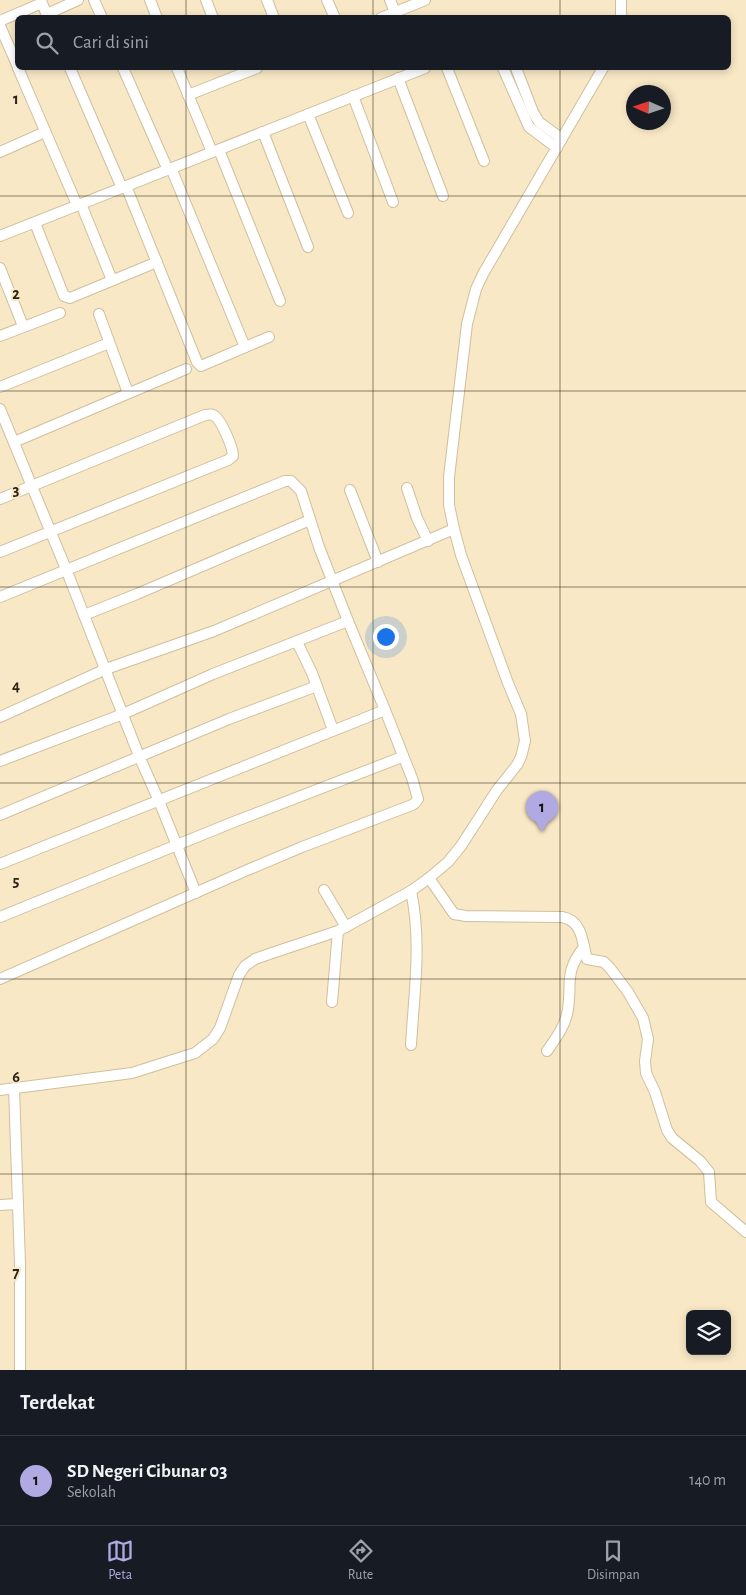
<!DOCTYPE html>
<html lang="id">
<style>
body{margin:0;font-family:"Alegreya Sans",sans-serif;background:#20242c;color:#f1f3f6}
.controls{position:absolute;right:15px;bottom:15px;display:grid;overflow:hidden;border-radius:8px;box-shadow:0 2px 8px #0003}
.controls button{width:45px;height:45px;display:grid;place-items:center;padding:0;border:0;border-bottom:1px solid #363941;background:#171b24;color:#f1f3f6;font:25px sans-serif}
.compass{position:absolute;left:626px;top:85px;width:45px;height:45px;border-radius:50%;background:#171b24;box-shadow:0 2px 8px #0003;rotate:273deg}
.you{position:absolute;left:385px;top:636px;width:18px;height:18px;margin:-12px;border:4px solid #fff;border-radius:50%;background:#1a73e8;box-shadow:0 0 0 8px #1a73e833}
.badge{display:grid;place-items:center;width:32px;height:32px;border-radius:50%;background:#b1a9e1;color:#111;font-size:16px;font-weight:700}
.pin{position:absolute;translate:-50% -41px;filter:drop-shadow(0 1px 2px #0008)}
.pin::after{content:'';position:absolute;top:26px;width:18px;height:15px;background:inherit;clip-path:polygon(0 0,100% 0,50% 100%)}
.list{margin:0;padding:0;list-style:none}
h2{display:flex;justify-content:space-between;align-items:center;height:65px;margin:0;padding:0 20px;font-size:21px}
h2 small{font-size:16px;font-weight:400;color:#9ea1a6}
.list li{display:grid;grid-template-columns:32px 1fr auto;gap:15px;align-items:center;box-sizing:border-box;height:90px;padding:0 20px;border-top:1px solid #363941}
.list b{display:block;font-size:19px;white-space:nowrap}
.list p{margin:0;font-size:16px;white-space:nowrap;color:#9ea1a6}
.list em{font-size:16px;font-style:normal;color:#9ea1a6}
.icon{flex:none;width:28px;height:28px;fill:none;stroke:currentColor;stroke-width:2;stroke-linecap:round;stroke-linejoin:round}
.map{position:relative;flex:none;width:746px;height:1370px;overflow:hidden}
.search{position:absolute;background:#171b24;box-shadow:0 2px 8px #0003;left:15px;right:15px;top:15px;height:55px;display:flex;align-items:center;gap:12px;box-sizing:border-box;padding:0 18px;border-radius:8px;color:#9ea1a6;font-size:19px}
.sheet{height:155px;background:#171b24}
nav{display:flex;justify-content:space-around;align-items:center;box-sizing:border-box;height:70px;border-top:1px solid #363941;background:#171b24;font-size:14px;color:#9ea1a6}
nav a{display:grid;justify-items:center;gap:2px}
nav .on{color:#b1a9e1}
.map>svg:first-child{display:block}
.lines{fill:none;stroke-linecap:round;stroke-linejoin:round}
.minor-casing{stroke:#cfbf9e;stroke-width:12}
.minor{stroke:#fff;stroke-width:10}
.grid{fill:none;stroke:#2b2518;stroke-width:1;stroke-opacity:0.55}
.grid-label{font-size:16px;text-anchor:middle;font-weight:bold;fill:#2b2518;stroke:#f8e8c6;stroke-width:4;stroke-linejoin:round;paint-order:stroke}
</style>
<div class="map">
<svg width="746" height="1370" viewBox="0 0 746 1370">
<rect width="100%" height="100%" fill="#f8e8c6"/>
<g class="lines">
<g class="minor-casing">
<g id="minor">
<path d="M94,0L102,18"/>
<path d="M150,0L157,18"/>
<path d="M206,0L213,18"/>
<path d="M267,0L274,18"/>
<path d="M327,0L335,18"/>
<path d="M390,0L395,12"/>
<path d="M621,0V18"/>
<path d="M47,14L78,0"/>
<path d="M381,18L425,0"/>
<path d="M0,21L42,3L48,18"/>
<path d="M0,26L18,67"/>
<path d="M18,68L77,205"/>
<path d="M70,68L122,188"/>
<path d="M123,68L168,170"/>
<path d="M177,68L212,152"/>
<path d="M447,68L484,161"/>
<path d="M503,68L529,127L557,148"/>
<path d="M516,68L533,112L539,122L562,139"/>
<path d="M398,78L443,196"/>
<path d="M188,95L257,68"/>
<path d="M353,96L393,202"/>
<path d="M308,114L348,213"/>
<path d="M263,132L308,247"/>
<path d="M219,150L280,301"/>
<path d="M0,152L45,132"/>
<path d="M171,168L245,347"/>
<path d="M126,186L197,362L201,366L269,337"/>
<path d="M81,204L112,280"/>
<path d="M35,223L64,296L70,298L157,262"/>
<path d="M0,236L425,68"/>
<path d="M0,268L23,326"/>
<path d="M99,314L128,393"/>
<path d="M0,336L60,313"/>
<path d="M0,387L109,343"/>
<path d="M0,409L66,569L139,756L159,801L196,893"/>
<path d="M14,442L186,369"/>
<path d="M407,488L417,518L428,541"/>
<path d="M350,490L378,562"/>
<path d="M0,499L205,415C208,415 211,414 213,415C221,418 233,448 233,456L228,460L0,552"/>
<path d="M0,597L275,485L285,481H291L301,491L319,547L348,621L385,710L412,778L418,799L415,803L412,805L302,847L245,871L0,979"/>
<path d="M84,615L137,594L310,520"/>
<path d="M297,642L312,673L333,730"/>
<path d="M0,717L106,669L214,631L454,529"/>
<path d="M0,761L123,714L213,674L348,621"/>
<path d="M0,815L229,719L317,686"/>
<path d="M0,864L385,710"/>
<path d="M429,878L454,914L466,916L562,917C583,921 582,942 587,959L604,962L610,968L628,992L643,1018L648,1039L645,1061L646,1073L655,1092L667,1130L672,1138L700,1161L709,1172L711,1202L746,1232"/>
<path d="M324,890L346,927"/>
<path d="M0,917L231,823L402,757"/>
<path d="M332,1002L338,931"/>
<path d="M411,1045C414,993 422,942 411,891"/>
<path d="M547,1051C556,1038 566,1025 568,1009C572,981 564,973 584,947"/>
<path d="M14,1088L20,1264V1370"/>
<path d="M0,1090L132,1073L195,1053L213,1039L220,1028L239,975L245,966L255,959L272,953L338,931L411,891L429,878L448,862L461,846L497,790L517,765L521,757L525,741L521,714L508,683L461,555L454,529L449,505V477L467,324L476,289L483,274L603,68"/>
<path d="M0,1205L17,1204"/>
</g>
</g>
<use href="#minor" class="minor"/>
</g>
<path class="grid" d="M186,0V18M373,0V18M560,0V18M186,68V1370M373,68V1370M560,68V1370M0,196H746M0,391H746M0,587H746M0,783H746M0,979H746M0,1174H746"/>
<g class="grid-label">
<text x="16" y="104">1</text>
<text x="16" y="299">2</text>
<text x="16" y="495">3</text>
<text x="16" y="691">4</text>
<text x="16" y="886">5</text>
<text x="16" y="1082">6</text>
<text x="16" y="1278">7</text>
</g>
</svg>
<div class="controls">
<button><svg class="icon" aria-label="layers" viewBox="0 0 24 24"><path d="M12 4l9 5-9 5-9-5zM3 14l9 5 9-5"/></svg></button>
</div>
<svg class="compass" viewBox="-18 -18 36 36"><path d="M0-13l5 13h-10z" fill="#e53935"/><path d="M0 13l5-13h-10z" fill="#9ea1a6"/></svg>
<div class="you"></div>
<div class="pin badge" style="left:542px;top:832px">1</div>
<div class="search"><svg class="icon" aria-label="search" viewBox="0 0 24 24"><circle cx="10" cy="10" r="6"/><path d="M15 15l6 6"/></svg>Cari di sini</div>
</div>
<section class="sheet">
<h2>Terdekat<small></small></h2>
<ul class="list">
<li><span class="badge">1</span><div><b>SD Negeri Cibunar 03</b><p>Sekolah</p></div><em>140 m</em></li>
</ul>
</section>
<nav>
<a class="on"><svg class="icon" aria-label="map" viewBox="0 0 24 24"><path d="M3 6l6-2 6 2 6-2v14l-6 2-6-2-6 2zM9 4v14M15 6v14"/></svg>Peta</a>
<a><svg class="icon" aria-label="directions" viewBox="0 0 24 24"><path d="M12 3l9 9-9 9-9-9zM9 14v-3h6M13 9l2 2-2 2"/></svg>Rute</a>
<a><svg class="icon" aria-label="saved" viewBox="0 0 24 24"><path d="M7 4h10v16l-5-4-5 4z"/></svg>Disimpan</a>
</nav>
